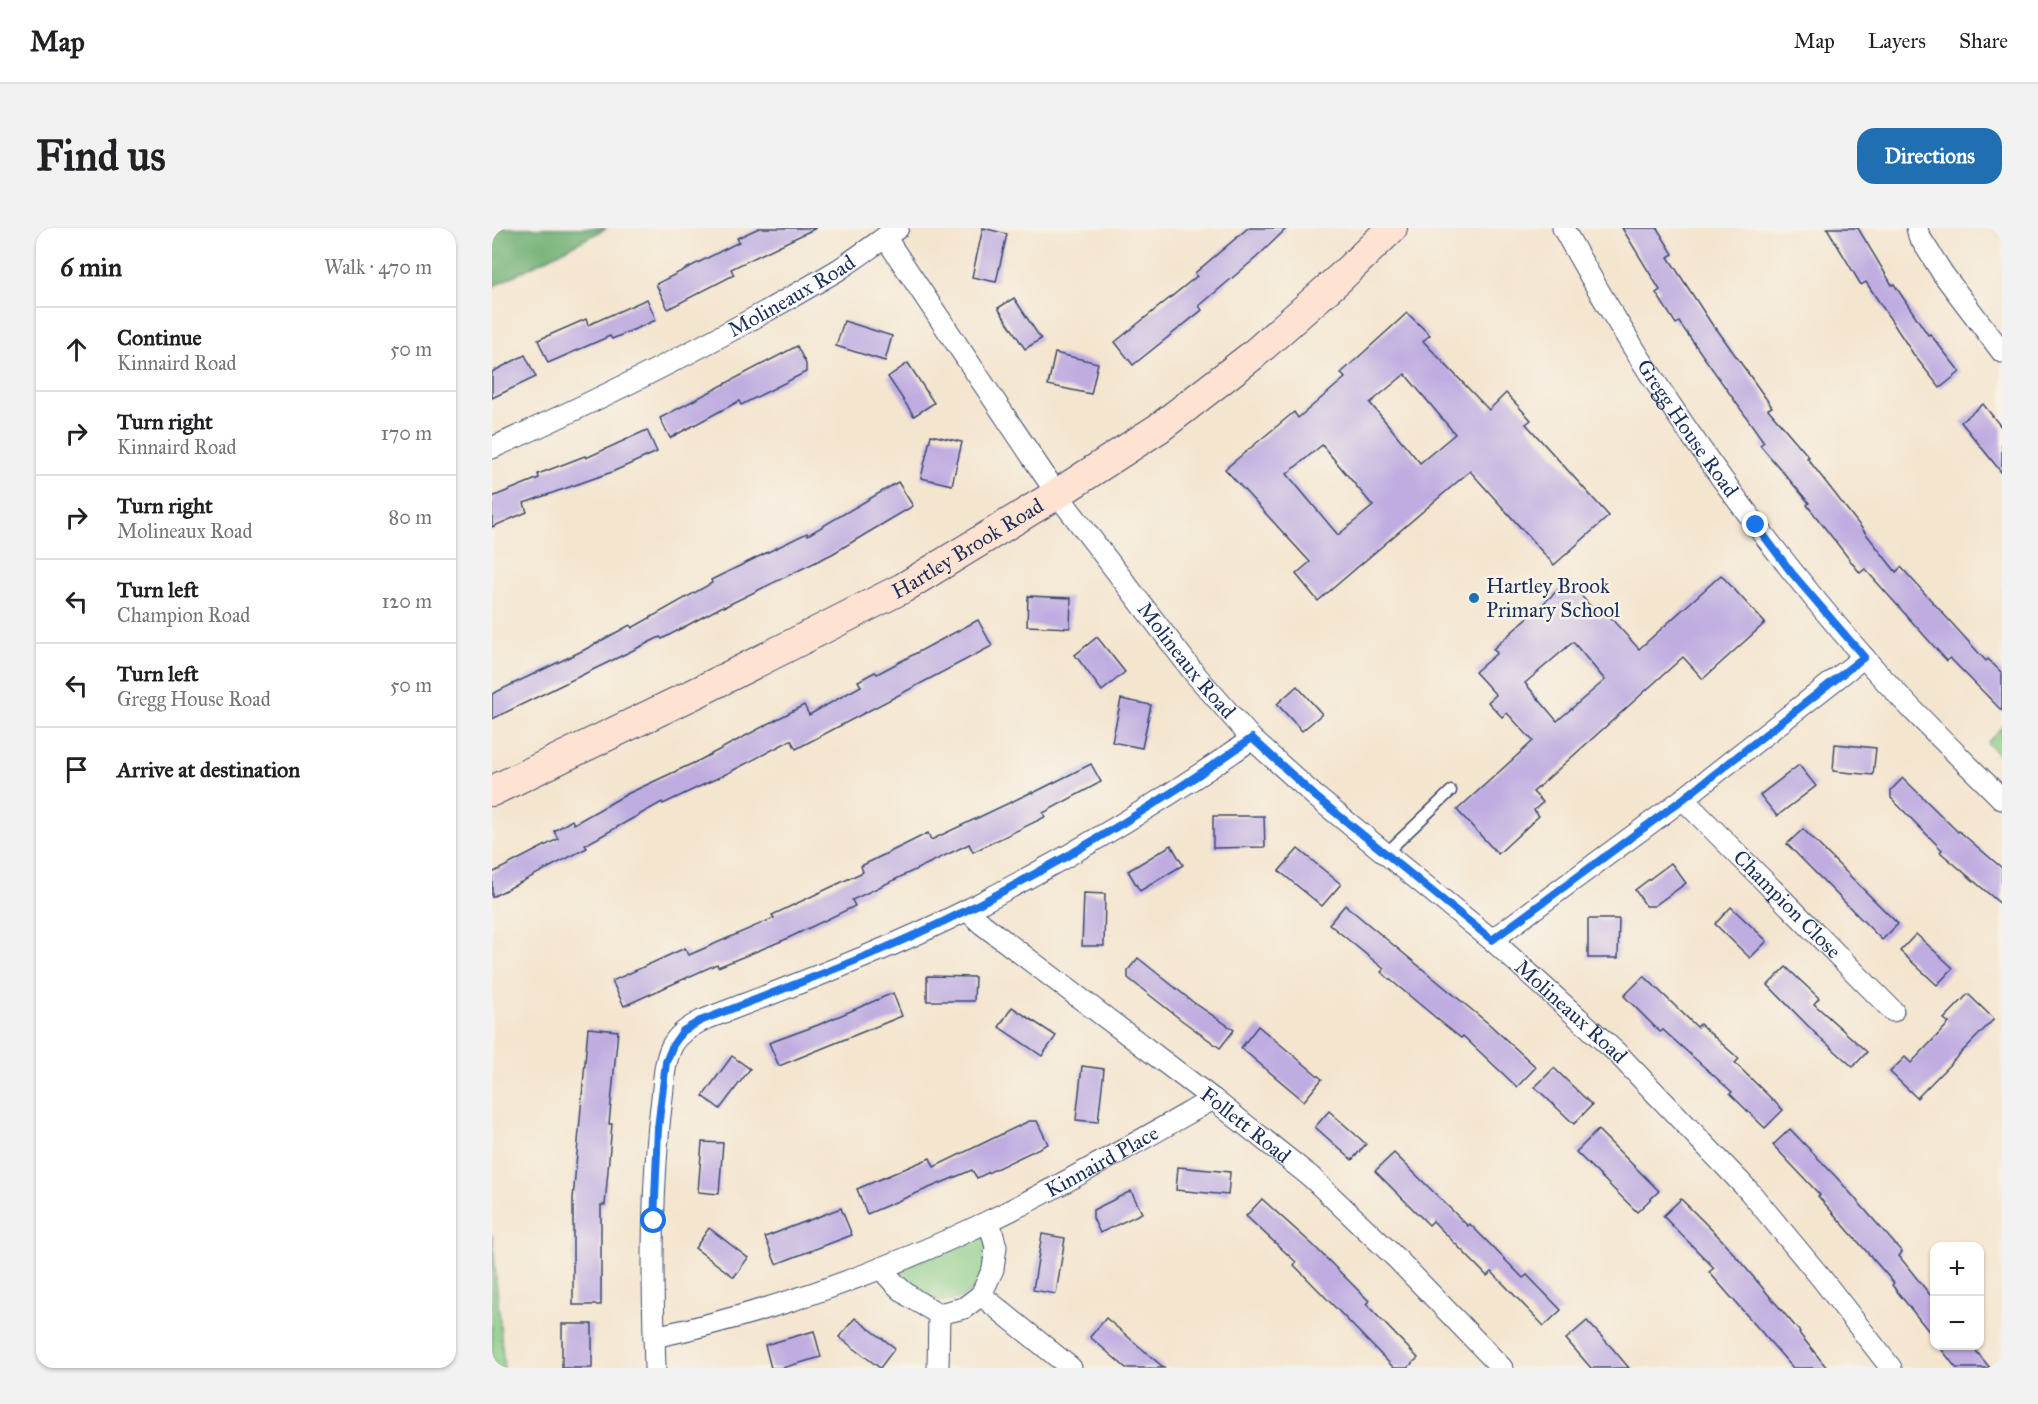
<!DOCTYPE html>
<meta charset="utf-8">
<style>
body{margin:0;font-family:"IM FELL Great Primer",serif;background:#f2f2f2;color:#202124}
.controls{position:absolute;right:18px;bottom:18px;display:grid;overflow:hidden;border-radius:12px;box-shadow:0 2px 4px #0004}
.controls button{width:54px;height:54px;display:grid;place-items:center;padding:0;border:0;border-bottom:2px solid #e0e0e0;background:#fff;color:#202124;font:30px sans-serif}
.stop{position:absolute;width:18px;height:18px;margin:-14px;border:4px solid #1a73e8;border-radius:50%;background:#fff}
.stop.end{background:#1a73e8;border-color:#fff;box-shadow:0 2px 6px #0008}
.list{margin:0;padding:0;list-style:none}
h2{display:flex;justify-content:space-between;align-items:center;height:78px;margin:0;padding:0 24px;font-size:26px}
h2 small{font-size:20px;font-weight:400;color:#757577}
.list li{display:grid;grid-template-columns:39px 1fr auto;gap:18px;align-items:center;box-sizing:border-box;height:84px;padding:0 24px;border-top:2px solid #e0e0e0}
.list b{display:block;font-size:22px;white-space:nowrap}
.list p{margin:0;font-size:20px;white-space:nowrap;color:#757577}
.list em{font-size:20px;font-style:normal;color:#757577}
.icon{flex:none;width:33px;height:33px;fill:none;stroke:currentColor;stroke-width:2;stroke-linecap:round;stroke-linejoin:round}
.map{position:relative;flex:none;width:1510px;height:1140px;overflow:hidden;border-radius:18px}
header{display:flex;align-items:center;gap:36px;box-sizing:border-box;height:84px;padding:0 30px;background:#fff;border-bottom:2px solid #e0e0e0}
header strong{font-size:28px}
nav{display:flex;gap:33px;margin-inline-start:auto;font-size:21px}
.intro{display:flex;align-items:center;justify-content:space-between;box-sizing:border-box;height:144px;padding:0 36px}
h1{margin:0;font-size:42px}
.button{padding:15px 27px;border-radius:18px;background:#1f6fb2;color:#fff;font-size:21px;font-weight:700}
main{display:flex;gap:36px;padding:0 36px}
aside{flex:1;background:#fff;border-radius:18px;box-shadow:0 2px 4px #0004}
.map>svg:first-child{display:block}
.green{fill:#87ca83;stroke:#517c70;stroke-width:1.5}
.forest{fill:#6dae71;stroke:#446e68;stroke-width:1.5}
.building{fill:#bfade1;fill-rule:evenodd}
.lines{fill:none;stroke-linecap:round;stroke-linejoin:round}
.lane-casing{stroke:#3c4a6f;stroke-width:13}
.street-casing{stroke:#3c4a6f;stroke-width:23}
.secondary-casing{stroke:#3c4a6f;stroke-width:32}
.lane{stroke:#fff;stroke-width:10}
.street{stroke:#fff;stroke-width:21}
.secondary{stroke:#fee3d2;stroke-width:30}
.route{stroke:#1a73e8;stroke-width:8}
.poi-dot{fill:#1f6fb2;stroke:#f7f3e8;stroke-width:2}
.labels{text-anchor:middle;stroke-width:5;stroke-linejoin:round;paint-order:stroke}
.street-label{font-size:21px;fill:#1b2f5e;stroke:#f7f3e8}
.poi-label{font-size:21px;fill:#1b2f5e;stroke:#f7f3e8;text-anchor:start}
</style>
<header>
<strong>Map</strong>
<nav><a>Map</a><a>Layers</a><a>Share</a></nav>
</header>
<div class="intro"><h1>Find us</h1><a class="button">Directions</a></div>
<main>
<aside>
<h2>6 min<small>Walk · 470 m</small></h2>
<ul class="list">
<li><svg class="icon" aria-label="ahead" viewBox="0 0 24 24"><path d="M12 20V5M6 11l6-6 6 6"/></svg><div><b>Continue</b><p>Kinnaird Road</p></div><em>50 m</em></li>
<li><svg class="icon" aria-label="right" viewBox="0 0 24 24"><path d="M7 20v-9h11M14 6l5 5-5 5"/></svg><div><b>Turn right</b><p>Kinnaird Road</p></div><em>170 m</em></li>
<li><svg class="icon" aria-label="right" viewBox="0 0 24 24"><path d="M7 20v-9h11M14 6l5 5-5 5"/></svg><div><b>Turn right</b><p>Molineaux Road</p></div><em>80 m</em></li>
<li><svg class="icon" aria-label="left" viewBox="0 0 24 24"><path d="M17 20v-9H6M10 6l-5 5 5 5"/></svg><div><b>Turn left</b><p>Champion Road</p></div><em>120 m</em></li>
<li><svg class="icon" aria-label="left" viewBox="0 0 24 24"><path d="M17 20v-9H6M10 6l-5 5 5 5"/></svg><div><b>Turn left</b><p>Gregg House Road</p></div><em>50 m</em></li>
<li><svg class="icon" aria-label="arrive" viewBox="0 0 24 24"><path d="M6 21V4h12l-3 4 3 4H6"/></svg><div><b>Arrive at destination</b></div></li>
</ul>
</aside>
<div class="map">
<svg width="1510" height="1140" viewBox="0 0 1510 1140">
<rect width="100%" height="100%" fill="#f7f3e8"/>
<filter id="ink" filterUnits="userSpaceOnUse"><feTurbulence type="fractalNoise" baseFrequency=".0167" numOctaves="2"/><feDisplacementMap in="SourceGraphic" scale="12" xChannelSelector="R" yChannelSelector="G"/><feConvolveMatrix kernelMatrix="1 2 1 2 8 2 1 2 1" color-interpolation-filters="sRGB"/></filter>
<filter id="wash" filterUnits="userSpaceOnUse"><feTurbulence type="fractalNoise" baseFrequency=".008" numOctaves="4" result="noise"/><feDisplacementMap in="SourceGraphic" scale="24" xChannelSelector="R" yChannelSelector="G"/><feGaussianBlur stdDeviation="1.35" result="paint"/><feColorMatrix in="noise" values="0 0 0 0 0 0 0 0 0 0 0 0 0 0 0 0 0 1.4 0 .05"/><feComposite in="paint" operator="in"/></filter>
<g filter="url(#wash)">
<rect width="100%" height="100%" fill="#f4e5cf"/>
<g class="green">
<path d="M1510,499V530L1495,515Z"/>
<path d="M493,1003C495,1018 498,1040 490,1054C488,1057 482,1061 479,1063C452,1086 422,1067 404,1042Z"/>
<path d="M0,1006L12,1140H0Z"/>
</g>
<path class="forest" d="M0,0H115L0,59Z"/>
<g id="blocks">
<g class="building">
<path d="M267,0H324L239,41L242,47L176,81L164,56L247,14L245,10Z"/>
<path d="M491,0L515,6L504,54L480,49Z"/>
<path d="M756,0H795L765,29L707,78L710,82L641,137L623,114L705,48L703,45Z"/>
<path d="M1130,0H1165L1181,26L1176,29L1223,101L1224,100L1280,179L1276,181L1317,229L1315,230L1404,344L1409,339L1494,433L1496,431L1510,445V483L1458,430L1455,433L1373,341L1368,345L1315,277L1317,275L1268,217L1272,214L1187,94L1184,96L1164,65L1168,62Z"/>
<path d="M1335,0H1366L1400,57L1402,56L1436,107L1438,106L1468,144L1448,160L1422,127L1374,54L1369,57Z"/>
<path d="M522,70L549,111L533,121L506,80Z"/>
<path d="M155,71L164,92L120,111L118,108L56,135L46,112L94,91L96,97Z"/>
<path d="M915,85L938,107L931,113L997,182L1014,165L1039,192L1034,196L1117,288L1062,337L978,243L826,373L804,346L818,334L733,241L802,184L806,190L853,150L849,145ZM913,146L963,206L928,235L878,175ZM830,217L881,278L846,307L795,246Z"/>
<path d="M352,93L400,108L393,133L344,118Z"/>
<path d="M305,118L314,136V144L249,177L247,173L178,210L168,190Z"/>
<path d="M563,125L606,135L599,166L556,157Z"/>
<path d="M33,127L44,149L0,170V144Z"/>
<path d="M416,135L442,175L422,188L396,149Z"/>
<path d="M1491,176L1510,200V245L1469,194Z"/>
<path d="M155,202L165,224L120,244L32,275L35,284L0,299V269L47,250L46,246L93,228L94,230Z"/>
<path d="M439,207L470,214L460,257L429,250Z"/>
<path d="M406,254L421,278L340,326L232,379L231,378L170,411L168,409L0,491V466L92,422L138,397L140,400L220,355L219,352L315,305L316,307Z"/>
<path d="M1229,347L1273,395L1211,451L1191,429L1041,564L1051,574L1042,582L1047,588L1006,626L965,582L1041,513L1015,485L1010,489L996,474L1004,467L983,444L1005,425L1001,421L1076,353L1101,381L1106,376L1147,421ZM1081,414L1113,452L1065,493L1033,455Z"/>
<path d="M536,368L579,370L578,400L535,398Z"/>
<path d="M486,392L500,418L304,521L299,512L236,545L171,576L170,574L93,617L95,620L0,669V645L66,611L62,603L80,592L82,596L135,566L208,532L312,477L317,487L369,458L366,453L383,444L385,446Z"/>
<path d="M605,409L633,444L610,463L583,427Z"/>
<path d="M805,458L830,486L810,503L785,476Z"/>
<path d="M629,471L659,477L650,520L620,514Z"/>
<path d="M1343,516L1384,520L1381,547L1341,543Z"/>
<path d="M599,536L609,554L551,585L553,589L481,624L477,616L360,672L363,678L292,712L226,739L225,736L132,778L120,753L193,720L197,727L282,690L280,687L371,644L369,638L414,616L436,605L439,612L540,564L541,565Z"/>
<path d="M1307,537L1324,558L1285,588L1268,567Z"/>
<path d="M1411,550L1466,604L1467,603L1510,640V677L1448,624L1450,622L1399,570V562Z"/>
<path d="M721,588H772L773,619L721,620Z"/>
<path d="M1311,601L1406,696L1390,712L1295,616Z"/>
<path d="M679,617L691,637L648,663L636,643Z"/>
<path d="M806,621L849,656L830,678L787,643Z"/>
<path d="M1179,635L1194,655L1162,678H1154L1143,662Z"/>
<path d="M592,665L613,666L612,718H590Z"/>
<path d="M853,677L997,796L1044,839L1025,859L971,808L969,810L949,794L889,744L892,741L837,696Z"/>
<path d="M1239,679L1275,713L1258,730L1223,696Z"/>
<path d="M1096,691H1127L1126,730H1096Z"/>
<path d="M1424,706L1461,740L1445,757L1408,723Z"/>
<path d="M646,730L701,774L742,802L728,820L688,791L636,750V742Z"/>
<path d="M1294,739L1327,770L1322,776L1375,824L1361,839L1324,806L1276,757Z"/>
<path d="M435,748L483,749L482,773H435Z"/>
<path d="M1152,748L1205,799L1208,796L1247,831L1243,835L1291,882L1273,900L1238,866L1240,864L1171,802L1168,804L1132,768Z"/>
<path d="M401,765L410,788L287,838L277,815L326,797Z"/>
<path d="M1476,766L1502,791L1425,870L1398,844L1413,829L1419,835L1457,795L1452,791Z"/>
<path d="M520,779L564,808L550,828L507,799Z"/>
<path d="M766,798L830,851L812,873L749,820Z"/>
<path d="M96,800L126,803L117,896H120L113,977H109V1077H81V971Z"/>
<path d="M240,828L258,841L228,881L211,868Z"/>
<path d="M590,838L612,841L606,894L584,892Z"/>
<path d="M1062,840L1100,877L1082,896L1043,859Z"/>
<path d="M837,883L874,916L860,932L823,899Z"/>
<path d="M537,893H545L556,916L485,950L480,942L375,986L365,961L438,930L442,939Z"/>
<path d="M1298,901L1346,951L1410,1024L1407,1028L1443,1073V1111L1400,1057L1402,1055L1326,968L1328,967L1281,917Z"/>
<path d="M1106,902L1167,963L1145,984L1084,924Z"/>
<path d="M210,914L231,915L227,966L206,964Z"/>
<path d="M902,925L976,998L978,996L1031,1050L1035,1047L1069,1082L1052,1098L1000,1044L995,1048L941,993L937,997L883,943Z"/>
<path d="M686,939L738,944L736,967L684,962Z"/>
<path d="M639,963L650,985L608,1005L601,990V982Z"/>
<path d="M770,971L821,1017L877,1073L874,1076L926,1130L915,1140H902L802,1037L804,1034L754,988Z"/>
<path d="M1189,971L1230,1012L1308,1104L1307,1105L1335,1140H1301L1217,1044L1222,1040L1171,988Z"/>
<path d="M349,980L360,1007L284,1036L273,1009Z"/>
<path d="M217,1000L256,1030L242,1049L203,1020Z"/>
<path d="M550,1006L573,1010L564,1066L541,1062Z"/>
<path d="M363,1090L403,1120L388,1140L347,1109Z"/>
<path d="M614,1090L634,1107L672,1140H634L598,1109Z"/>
<path d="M1095,1093L1121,1121L1137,1140H1099L1074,1111Z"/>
<rect x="70" y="1096" width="30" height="44"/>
<path d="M322,1103L329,1129L290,1140H279L273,1117Z"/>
<path d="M1447,1118H1480L1498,1140H1464Z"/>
</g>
</g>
</g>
<g filter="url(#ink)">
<use href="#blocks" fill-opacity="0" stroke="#3c4a6f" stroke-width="1.5"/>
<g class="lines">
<g class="lane-casing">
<path id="lane" d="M893,626L959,563"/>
</g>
<g class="street-casing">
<g id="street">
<path id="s1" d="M1071,0C1155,153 1256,296 1370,427C1414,478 1463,524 1510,571"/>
<path d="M1425,0L1427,8L1451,46L1510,124"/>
<path id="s2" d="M393,9L565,266L703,446L760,511L823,568L1000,712L1125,825L1257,963L1330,1051L1399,1140"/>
<path id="s3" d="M0,220C118,167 235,108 346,42C366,29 386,14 406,0"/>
<path id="s4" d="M1191,571L1401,783"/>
<path id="s5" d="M475,682L490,696L721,871L819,949L906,1032L1010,1140"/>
<path d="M1000,712L1191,571L1372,429"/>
<path d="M389,1040C408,1064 420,1071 447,1086L472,1080L489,1067L501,1041L504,1019L497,993"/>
<path d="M489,1067L579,1140"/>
<path id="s6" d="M162,1109C277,1085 391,1044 497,993C573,956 647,913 721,871"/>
<path d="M163,1140C160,1050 159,959 170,870C172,852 172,832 181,816C188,805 198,799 209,793C299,758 390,725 477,681C575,631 670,574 760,511"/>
<path d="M446,1140L447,1086"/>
</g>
</g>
<g class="secondary-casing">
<g id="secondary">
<path id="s7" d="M0,563L208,463L411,360L565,266L667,200L761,127L849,49L900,0"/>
</g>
</g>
<use href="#lane" class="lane"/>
<use href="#street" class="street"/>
<use href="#secondary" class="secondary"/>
</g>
</g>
<g class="lines" filter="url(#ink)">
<path class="route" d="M162,993L166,900L174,834L181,817L191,803L208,793C299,758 390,725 477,681C575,631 670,574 760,510L823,568L1000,712L1191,571L1372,429L1299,344L1264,297"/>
</g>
<circle class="poi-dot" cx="982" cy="370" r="6"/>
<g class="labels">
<g class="street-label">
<text dy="7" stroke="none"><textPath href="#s3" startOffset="336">Molineaux Road</textPath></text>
<text dy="7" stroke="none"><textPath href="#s1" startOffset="236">Gregg House Road</textPath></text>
<text dy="7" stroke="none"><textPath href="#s7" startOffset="534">Hartley Brook Road</textPath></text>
<text dy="7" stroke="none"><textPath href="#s2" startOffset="520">Molineaux Road</textPath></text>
<text dy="7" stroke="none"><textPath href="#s4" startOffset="148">Champion Close</textPath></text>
<text dy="7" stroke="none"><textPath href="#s2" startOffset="1042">Molineaux Road</textPath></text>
<text dy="7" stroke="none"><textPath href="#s5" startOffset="352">Follett Road</textPath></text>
<text dy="7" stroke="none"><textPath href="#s6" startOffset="483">Kinnaird Place</textPath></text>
</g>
<g class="poi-label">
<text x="994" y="365">Hartley Brook<tspan x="994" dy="24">Primary School</tspan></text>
</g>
</g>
</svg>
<div class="controls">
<button>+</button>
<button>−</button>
</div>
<div class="stop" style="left:162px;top:993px"></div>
<div class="stop end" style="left:1264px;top:297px"></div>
</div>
</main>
